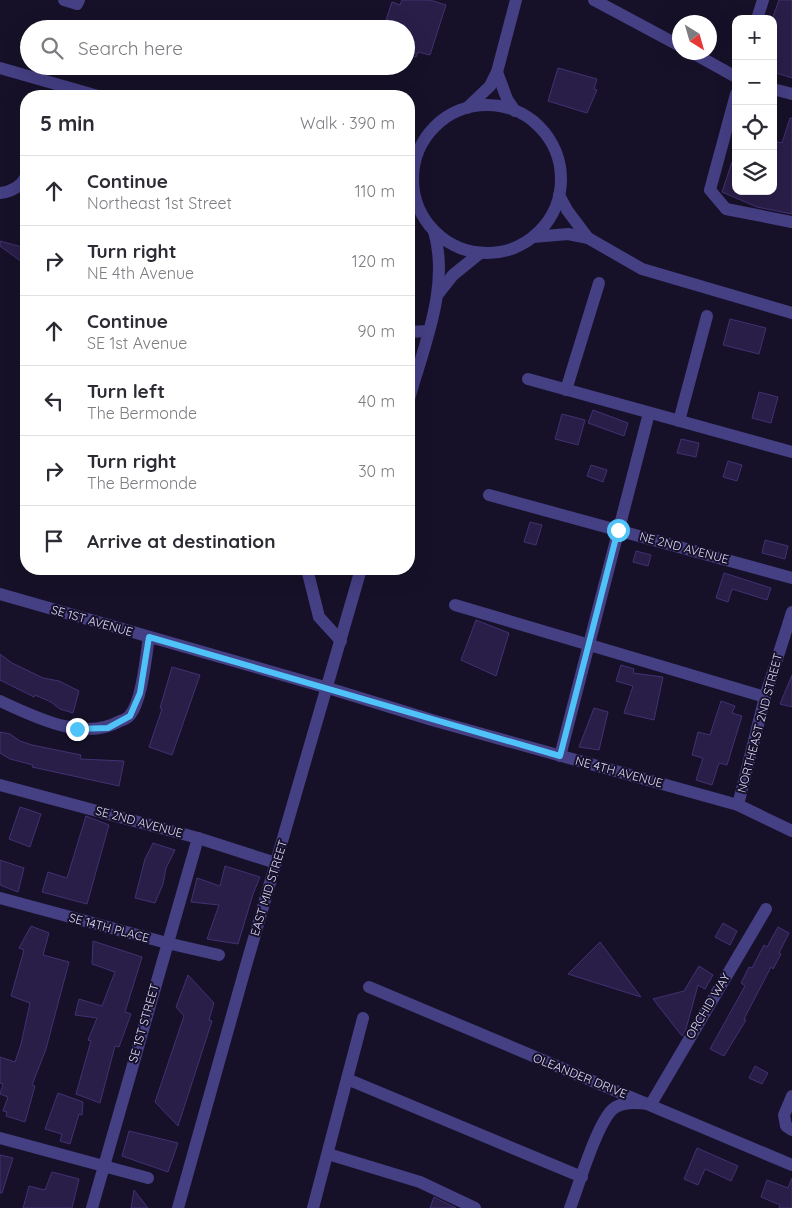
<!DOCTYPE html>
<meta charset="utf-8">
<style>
body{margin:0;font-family:Quicksand,sans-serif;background:#f2f2f3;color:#2b2b33}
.controls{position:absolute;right:15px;top:15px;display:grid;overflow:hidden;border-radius:10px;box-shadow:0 5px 20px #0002}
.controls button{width:45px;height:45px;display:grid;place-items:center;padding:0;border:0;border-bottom:1px solid #e1e1e2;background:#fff;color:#2b2b33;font:25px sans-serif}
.compass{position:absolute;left:672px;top:15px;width:45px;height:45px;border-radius:50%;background:#fff;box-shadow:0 5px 20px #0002;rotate:143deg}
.stop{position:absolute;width:15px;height:15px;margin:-11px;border:4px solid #4fc3f7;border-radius:50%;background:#fff}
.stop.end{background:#4fc3f7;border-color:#fff;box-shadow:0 1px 5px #0008}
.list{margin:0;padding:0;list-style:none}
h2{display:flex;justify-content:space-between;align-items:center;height:65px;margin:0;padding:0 20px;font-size:21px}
h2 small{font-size:16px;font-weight:400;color:#7c7c81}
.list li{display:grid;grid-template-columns:32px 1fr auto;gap:15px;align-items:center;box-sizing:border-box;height:70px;padding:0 20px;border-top:1px solid #e1e1e2}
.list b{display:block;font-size:19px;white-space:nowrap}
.list p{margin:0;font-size:16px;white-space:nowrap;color:#7c7c81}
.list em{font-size:16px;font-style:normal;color:#7c7c81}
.icon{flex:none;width:28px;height:28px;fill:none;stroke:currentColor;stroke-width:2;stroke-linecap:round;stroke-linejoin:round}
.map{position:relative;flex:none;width:792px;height:1208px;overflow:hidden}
.search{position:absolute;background:#fff;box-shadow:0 5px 20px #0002;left:20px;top:20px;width:395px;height:55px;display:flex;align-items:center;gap:12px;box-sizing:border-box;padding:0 18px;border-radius:28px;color:#7c7c81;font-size:19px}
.panel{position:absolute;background:#fff;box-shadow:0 5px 20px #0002;left:20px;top:90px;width:395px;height:485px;border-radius:20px}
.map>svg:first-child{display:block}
.building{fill:#291e48;stroke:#423173}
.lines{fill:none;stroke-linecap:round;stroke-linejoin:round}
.minor{stroke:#453f84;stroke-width:12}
.route{stroke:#4fc3f7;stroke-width:6}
.labels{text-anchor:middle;stroke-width:4;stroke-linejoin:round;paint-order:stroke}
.street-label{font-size:12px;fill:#e0dafd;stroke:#161128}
</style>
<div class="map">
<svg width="792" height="1208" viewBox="0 0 792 1208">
<rect width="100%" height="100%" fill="#161128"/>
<g class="building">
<path d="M402,0H430L446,5L430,55L418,52L416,57L406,54V29H383L392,2L400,5Z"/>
<path d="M779,0H792V78L773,72V17Z"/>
<path d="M558,68L597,79L594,89L597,90L587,113L548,101Z"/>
<path d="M790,118H792V214L757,207L722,192L734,156L736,191H773V141L782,143Z"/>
<path d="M0,241L26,248V265L0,246Z"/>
<path d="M730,319L766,328L759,354L723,345Z"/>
<path d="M759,392L778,397L771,423L752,418Z"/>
<path d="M593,410L628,423L624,436L588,423Z"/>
<path d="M562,414L585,420L578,445L555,439Z"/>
<path d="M681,439L699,443L696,457L677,453Z"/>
<path d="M728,461L742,465L737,481L723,477Z"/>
<path d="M591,465L607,470L603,482L587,476Z"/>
<path d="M530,522L542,525L536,545L524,542Z"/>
<path d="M765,540L788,546L785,559L762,553Z"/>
<path d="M636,551L651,555L648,566L633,562Z"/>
<path d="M724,573L771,588L767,600L732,589L728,602L716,598Z"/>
<path d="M476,620L509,633L496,676L461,660Z"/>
<path d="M0,654L12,663L43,678L59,681L79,691L73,713L60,709L51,702L35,695L34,697L0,680Z"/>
<path d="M621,665L634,669L633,673L663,677L654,720L624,713L633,686L616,681Z"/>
<path d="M172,667L200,675L172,755L149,747L162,709L160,708Z"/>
<path d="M792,675V707L780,704Z"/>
<path d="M721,701L735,706L732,713L742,716L727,765L719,763L712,785L696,780L703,758L692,755L698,732L710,735Z"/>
<path d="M594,708L608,712L599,750L579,747Z"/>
<path d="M0,732L10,734L20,741L32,745L81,755L80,759L124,761L119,786L32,767L33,765L10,759L0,753Z"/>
<path d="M20,807L41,814L30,847L9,839Z"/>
<path d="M86,816L109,825L87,904L42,892L48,872L67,878Z"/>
<path d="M153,843L175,850L166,868L163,884L155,903L135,898L145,859Z"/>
<path d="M0,860L24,868L18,892L0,885Z"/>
<path d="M225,866L260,877L253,894L238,944L207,939L219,905L191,902L197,878L220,886Z"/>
<path d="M723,923L737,931L730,945L715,937Z"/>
<path d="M31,926L49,933L43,955L69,962L46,1049L32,1085L35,1086L25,1122L6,1116L7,1112L3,1111L8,1097L0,1094L3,1084L0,1083V1057L15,1062L21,1044L30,1003L11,996L24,950L19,948Z"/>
<path d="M778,927L789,933L779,953L781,954L773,969L771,967L744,1019L746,1020L724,1056L710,1049L745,986L741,983L749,967L752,968L764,945L767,947Z"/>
<path d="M93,941L142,957L125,1012L131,1014L119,1047L115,1046L100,1103L76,1094L91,1041L88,1040L97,1018L75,1015L79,999L102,1006L115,972L92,964Z"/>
<path d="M600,942L641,997L568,974Z"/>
<path d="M699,966L713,975L705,989L698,985L686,1029L682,1036L653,999L684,991Z"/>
<path d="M188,975L214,1003L209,1020L212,1021L178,1126L155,1102L184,1016L176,1007Z"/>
<path d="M755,1066L768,1073L762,1084L749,1078Z"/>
<path d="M58,1093L83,1102L82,1115L79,1114L70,1144L60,1141L62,1134L45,1129Z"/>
<path d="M129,1131L178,1143L168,1172L122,1156Z"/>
<path d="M697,1148L738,1166L731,1181L705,1169L698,1185L684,1179Z"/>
<path d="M0,1155L13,1158L2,1193H0Z"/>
<path d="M52,1172L79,1179L72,1208H23L29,1186L45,1190Z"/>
<path d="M792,1178V1208H779L780,1205L761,1197L767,1180L788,1188Z"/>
<path d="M134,1190L148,1208H131Z"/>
<path d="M434,1197L456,1208H430Z"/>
</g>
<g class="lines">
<g class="minor">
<path d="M64,0L77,4L79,0"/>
<path d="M594,0L680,46"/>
<path d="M757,19L763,0"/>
<path d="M691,52L736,77"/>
<path d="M0,68L98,96"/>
<path d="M497,72L507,99L515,111"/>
<path d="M773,89L792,94"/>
<path d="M736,94L710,190L726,209L792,222"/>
<circle cx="487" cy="179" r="74"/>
<path d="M467,108L490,86L497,72L516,0"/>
<path d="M0,193C11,192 22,186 26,176"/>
<path d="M559,195L567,210L588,238"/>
<path d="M533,237L568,234L588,238L642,269L792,313"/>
<path d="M438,294L453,275L480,253"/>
<path d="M409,332L428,331"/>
<path d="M528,379L792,452"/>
<path d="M566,390L599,283"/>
<path d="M409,399C424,345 450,287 434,231"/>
<path d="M679,421L707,316"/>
<path d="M489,495L792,578"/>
<path d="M307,569L319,617L341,641"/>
<path d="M0,594L328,688L432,720L738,805L792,831"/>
<path d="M455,605L765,697"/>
<path d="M0,701C35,717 83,742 120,721C123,720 128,718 130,715C142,701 146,656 149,637"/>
<path d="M560,756L649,413"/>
<path d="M0,785L198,838L276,863"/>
<path d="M738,805L765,697L792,612"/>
<path d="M0,898L167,943L219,955"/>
<path d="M369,987L792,1165"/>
<path d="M347,1079L582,1177"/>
<path d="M792,1096L784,1115L786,1126L792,1130"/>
<path d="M0,1138L148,1178"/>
<path d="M328,1154L420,1182L475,1208"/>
<path d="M92,1208L198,838"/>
<path d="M178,1208L245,969L361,569"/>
<path d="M313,1208L363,1018"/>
<path d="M570,1208C579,1185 597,1123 613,1109C622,1101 639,1103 651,1104L766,909"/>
</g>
</g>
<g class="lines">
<path class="route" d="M77,729L108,728L130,716L140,693L149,637L560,756L618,530"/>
</g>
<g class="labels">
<g class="street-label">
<text transform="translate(684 548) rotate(15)" y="4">NE 2ND AVENUE</text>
<text transform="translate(92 621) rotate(16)" y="4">SE 1ST AVENUE</text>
<text transform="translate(760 723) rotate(-75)" y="4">NORTHEAST 2ND STREET</text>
<text transform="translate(619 772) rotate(15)" y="4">NE 4TH AVENUE</text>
<text transform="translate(139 822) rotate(15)" y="4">SE 2ND AVENUE</text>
<text transform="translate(269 888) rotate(-73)" y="4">EAST MID STREET</text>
<text transform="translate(109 928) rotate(15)" y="4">SE 14TH PLACE</text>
<text transform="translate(708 1006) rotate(-59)" y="4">ORCHID WAY</text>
<text transform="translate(144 1023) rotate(-74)" y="4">SE 1ST STREET</text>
<text transform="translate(580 1076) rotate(22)" y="4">OLEANDER DRIVE</text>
</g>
</g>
</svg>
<div class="controls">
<button>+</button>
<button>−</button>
<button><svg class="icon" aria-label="locate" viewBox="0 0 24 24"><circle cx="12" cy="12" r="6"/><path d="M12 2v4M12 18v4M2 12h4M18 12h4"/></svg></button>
<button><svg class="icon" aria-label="layers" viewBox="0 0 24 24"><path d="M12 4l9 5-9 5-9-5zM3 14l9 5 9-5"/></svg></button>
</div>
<svg class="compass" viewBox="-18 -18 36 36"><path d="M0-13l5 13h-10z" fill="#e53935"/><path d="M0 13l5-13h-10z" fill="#7c7c81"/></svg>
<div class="stop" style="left:618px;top:530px"></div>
<div class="stop end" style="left:77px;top:729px"></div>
<div class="search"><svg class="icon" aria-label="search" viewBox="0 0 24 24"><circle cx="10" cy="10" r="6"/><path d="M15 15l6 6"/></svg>Search here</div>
<section class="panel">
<h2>5 min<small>Walk · 390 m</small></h2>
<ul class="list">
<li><svg class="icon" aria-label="ahead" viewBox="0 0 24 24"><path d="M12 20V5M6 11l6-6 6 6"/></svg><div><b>Continue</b><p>Northeast 1st Street</p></div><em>110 m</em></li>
<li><svg class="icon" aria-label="right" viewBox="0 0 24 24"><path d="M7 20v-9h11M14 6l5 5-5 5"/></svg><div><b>Turn right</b><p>NE 4th Avenue</p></div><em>120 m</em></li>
<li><svg class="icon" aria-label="ahead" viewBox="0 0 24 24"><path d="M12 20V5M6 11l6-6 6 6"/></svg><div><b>Continue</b><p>SE 1st Avenue</p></div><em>90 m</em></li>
<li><svg class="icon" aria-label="left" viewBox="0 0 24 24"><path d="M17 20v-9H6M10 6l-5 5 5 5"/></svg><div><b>Turn left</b><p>The Bermonde</p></div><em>40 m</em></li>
<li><svg class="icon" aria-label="right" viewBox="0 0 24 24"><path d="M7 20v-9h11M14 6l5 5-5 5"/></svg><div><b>Turn right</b><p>The Bermonde</p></div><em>30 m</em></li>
<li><svg class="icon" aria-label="arrive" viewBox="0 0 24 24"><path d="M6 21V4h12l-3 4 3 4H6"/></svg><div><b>Arrive at destination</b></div></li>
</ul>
</section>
</div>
